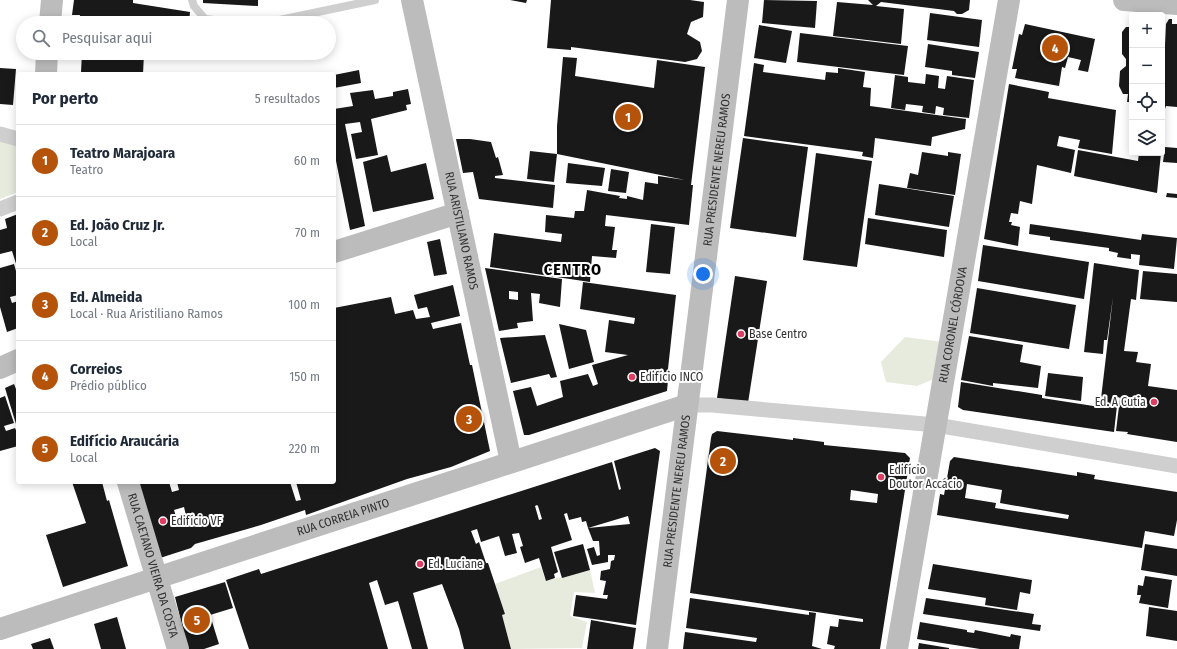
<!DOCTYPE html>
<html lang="pt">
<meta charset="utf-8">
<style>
body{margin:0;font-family:"Fira Sans Condensed",sans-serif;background:#f2f2f3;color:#1f2937}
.controls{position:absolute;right:12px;top:12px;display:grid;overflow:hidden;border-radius:4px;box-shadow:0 2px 10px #0003}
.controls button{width:36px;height:36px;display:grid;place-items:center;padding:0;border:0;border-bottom:1px solid #e0e1e3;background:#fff;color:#1f2937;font:20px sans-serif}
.you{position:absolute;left:703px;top:274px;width:14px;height:14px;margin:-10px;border:3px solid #fff;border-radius:50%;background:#1a73e8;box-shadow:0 0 0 6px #1a73e833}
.badge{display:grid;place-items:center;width:26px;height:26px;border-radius:50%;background:#b45309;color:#fff;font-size:13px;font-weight:700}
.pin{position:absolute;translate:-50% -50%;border:2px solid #fff;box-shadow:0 1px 4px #0006}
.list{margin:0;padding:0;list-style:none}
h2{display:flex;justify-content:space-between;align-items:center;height:52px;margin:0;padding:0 16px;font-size:17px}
h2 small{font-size:13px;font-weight:400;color:#747a83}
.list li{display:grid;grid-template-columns:26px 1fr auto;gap:12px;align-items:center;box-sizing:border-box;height:72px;padding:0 16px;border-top:1px solid #e0e1e3}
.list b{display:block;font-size:15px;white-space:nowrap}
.list p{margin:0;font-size:13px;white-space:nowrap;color:#747a83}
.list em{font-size:13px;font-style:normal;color:#747a83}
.icon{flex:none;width:22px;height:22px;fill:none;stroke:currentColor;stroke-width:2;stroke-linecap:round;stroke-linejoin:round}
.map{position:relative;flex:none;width:1177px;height:649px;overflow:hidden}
.search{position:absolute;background:#fff;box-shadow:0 2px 10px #0003;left:16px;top:16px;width:320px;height:44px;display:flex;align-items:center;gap:10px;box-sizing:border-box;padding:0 14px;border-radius:22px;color:#747a83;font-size:15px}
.panel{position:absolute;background:#fff;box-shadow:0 2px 10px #0003;left:16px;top:72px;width:320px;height:412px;border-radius:4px}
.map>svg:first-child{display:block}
.green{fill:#e7ebde}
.building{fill:#191919;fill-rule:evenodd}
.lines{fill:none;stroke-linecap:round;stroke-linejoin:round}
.lane{stroke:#cfcfcf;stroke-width:8}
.street{stroke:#cfcfcf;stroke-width:15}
.secondary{stroke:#bcbcbc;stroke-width:22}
.poi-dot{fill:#df3e62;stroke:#fff;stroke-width:1.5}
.labels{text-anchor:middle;stroke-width:4;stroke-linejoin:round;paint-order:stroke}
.street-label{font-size:12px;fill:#323232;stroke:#fff}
.poi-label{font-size:12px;fill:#323232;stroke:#fff;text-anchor:start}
.district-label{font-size:16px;font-weight:bold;letter-spacing:1px;fill:#000;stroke:#fff}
</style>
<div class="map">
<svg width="1177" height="649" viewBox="0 0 1177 649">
<rect width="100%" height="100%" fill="#fff"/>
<g class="green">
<path d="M0,141L18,146V192L0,199Z"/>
<path d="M905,337L950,343L944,375L917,386L886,382L881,362Z"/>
<path d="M541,567L546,581L590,570L595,593L574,592L570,616L587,622L582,648L511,649L502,615L505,614L495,584Z"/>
</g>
<g class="building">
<path d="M74,0H133V3L190,12L189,23H79L80,15H72Z"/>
<path d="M203,0H258V6L203,3Z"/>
<path d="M510,0H527L526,3Z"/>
<path d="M551,0H690L704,2L703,17L691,22L687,34L700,42L702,51L697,59L685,62L571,47V50L547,48Z"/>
<path d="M764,0L817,1L815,28L762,23Z"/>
<path d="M868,0H970L969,10L962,14H957L954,11L881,2L876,6L904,9L901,44L833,36L837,2L873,5Z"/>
<path d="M930,13L982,20L979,47L927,40Z"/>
<path d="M1169,19H1172V24H1177V107L1166,106L1165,109L1162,107V45H1165L1166,24Z"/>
<path d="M1025,24L1095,39L1088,72L1078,70L1081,60L1068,57L1065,68L1062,67L1059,86L1015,78L1017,69H1012L1019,34L1022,35Z"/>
<path d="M759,25L792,31L786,63L754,58Z"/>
<path d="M1126,27H1132V102H1127L1128,94H1123L1119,86L1120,71L1126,66V59L1122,54V32Z"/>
<path d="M800,33L908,46L904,75L797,62Z"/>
<path d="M928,44L979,52L975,78L952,75V71L925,67Z"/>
<path d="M82,53H144L143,74L81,72Z"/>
<path d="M563,57L577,58L575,76L654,88L657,60L705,67L691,185H693L689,225L606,215L605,226L615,227L612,250H617L616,258L592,256L590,282L490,267L494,233L561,242L562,234L545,232L546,215L574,218L575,211H584L587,190L620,196L619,198L627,199V196L643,200L645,182L658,184V176L685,180L557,154V126Z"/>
<path d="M754,63L764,65L763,72L825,80L826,72L838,73V68L865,72L863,87L871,88L870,106L966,119L965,129L932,137L931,146L875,138L873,158L862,156L863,152L744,136Z"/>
<path d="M0,68L16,69L13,105L0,104Z"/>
<path d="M359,70L361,83L334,88V75Z"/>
<path d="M926,74L939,76L938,88L945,89L947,76L974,80L969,118L943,115L944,108L936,106L935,114L922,112L923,106L906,104L905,110L891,108L895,75L908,77V82L925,84Z"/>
<path d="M1009,84L1049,92L1048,98L1116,110L1112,154L1078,148L1080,140L1059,136L1057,146L1075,150L1071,173L1037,165L1032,204L1020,201L1018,214L1011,213L1009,222H1012L1011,225L1020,227L1018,246L984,239Z"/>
<path d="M408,89L411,104L406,105L407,110L371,119L378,155L356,159L351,134L362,132L360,122L345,124L365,226L350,230L334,151V109L353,106L350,93L373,90L375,99L393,96V92Z"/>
<path d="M743,138L808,147L796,237L730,228Z"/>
<path d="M456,139H470L491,142L496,158L498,157L503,175L495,176V178L555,185L553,208L479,199L473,172L463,173Z"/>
<path d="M1165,147L1177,148V163L1163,162Z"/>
<path d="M1078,150L1138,161L1139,153H1161L1157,193L1074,176Z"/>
<path d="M530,151L557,154L554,182L527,179Z"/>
<path d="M922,152L948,156V152L961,154L955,195L907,188L910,173L918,175Z"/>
<path d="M816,153L872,161L857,267L803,260Z"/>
<path d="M387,155L391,172L426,163L434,199L373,212L363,162Z"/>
<path d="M568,163L605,168L602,186L566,183Z"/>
<path d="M611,169L629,172L626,193L608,191Z"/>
<path d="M879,184L954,196L949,227L875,215Z"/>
<path d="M1167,193L1177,194V198L1166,197Z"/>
<path d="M18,214V270L12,251L0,254V230L7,228L5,219Z"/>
<path d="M868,218L947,230L944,257L865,244Z"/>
<path d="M651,224L675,227L670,274L646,272Z"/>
<path d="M1030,224L1141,240L1142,234L1177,238L1174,269L1139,265L1140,255L1131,254V259L1117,257L1118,253L1109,251V248L1050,240V237L1029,234Z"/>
<path d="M440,239L447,274L434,276L427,242Z"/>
<path d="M983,245L1089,262L1084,299L978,281Z"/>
<path d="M1094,263L1139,270L1136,300L1131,299L1124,351L1138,352L1136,362L1151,364L1148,386L1177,390V442L1127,434L1128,432L1116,431L1120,398L1118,397L1114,432L963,410L958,407L961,382L1042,395V398L1100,407L1113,297L1107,340H1104L1103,354L1084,352Z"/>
<path d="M14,264L18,278V286L16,287L18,295L10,297L12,303L18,301V328L7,332L0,307V268Z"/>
<path d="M485,268L562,279L560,307L539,303L540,294L531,293L533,321L517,323L518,328L499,331ZM509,291L518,292V300L509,299Z"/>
<path d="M1143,271L1177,274V302L1140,299Z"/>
<path d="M735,276L767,281L748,403L717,398Z"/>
<path d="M583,282L676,295L668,369H669L667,391L529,435H524L513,391L531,387L537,406L563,397L560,381L588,374L593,386L598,384L592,365L628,355L605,352L609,320L634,324L635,318L580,309Z"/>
<path d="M453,285L460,316L431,323L433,329L461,323L470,365H472L490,451L451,467L407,479L306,515L305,510L261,525L195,544L191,548L160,558L138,482H169L172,492L179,490L177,482H290L296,501L301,500L296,482H334V308L391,297L395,314L413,310L416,319L430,317L427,307L418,309L414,295ZM184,507L187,520L178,523L174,510Z"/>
<path d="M977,288L1076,305L1069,349L970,333Z"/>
<path d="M559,324L586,330L594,362L569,369Z"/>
<path d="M545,335L557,377L551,378L549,374L511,383L500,338Z"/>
<path d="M969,336L1023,345L1020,362L1041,366L1038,388L993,383V386L961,380Z"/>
<path d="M1048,373L1083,377L1081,401L1045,396Z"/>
<path d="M14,384L18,394V423L16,424L5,388Z"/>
<path d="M5,396L14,423L4,426L6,431L15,428L18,435V446L0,451V398Z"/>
<path d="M717,431L793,440V438L824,442V445L905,453L910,458L880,649H834L835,646L827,644L830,626L838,627L839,619L863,622V619L690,593L711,438L712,434ZM851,490L878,494L877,503L850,500Z"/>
<path d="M655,448L660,451L636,625L573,616L576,595L607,599L608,595H603L606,581L600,580L601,571L610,569L611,561L614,560L615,555H608V562L592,565L587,549L594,547L597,556L600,555L599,541H593L588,528L630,524L628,516L588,528L586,521L582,522L581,517L569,520L567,513L564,514L572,540L551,547L558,572L554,574L555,578L546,581L539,558L525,563L520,547L523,546L519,533L512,534L517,553L505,556L499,536L481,542L477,529L471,531L476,544L479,542L486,563H488L505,614L502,615L511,649H464L459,629L442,584L413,593L428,649H412L398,601L385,605L377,580L369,583L388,649H249L226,580L259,569L261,574L612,462L619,490L621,489L614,461ZM537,505L538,506L542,519L539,520L535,506Z"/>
<path d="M954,457L1077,476V472L1095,475L1094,479L1177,492V520L1174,536L1145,531L1142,548L937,515L940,494L944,495L950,461ZM967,484L1002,490L1000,503L1069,515L1068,519L995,508L996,503L965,498Z"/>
<path d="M72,482H102L107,501L109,500L128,566L63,587L46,535L86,523Z"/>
<path d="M583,544L590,570L562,578L554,552Z"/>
<path d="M1145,544L1177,549V576L1141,570Z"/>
<path d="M933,564L1032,580L1030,594L1020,592L1017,610L985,605L986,598L928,589Z"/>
<path d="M1145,576L1172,580L1168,608L1139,603L1141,595H1137L1138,585L1143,586Z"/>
<path d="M225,582L233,608L210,615L219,644L204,649H188L175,597Z"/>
<path d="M690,598L809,615V612L816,613L812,646L822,649H683L685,632L756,642L757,638L686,628Z"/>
<path d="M926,598L1034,614L1032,624L1041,625L1040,631L923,614Z"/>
<path d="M1149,607L1177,611V641L1146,636Z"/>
<path d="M117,617L126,649H101L94,624Z"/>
<path d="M591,620L636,628L633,649H587Z"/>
<path d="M920,622L967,630V632L974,633L975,630L1010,637L1011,634L1021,636L1019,649H980L917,639Z"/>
<path d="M50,638L54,649H33L31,644Z"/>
<path d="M919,643L949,648V649H918Z"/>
</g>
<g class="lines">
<path class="lane" d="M192,0L194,6L205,19L243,23L270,22L375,0"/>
<g class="street">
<path d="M0,134L18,139"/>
<path d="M0,209L18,202"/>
<path d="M687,405H712L936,425L1177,466"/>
</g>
<g class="secondary">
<path id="s1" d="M412,0L511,462"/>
<path d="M1124,0L1177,4"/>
<path d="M50,23L52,0"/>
<path d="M46,74L47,53"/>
<path d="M334,252L458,213"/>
<path d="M0,368L18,360"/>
<path id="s2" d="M128,482L178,649"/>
<path id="s3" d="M0,629L687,405"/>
<path id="s4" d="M657,649L738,0"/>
<path id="s5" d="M897,649L1009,0"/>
</g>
</g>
<g class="poi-dot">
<circle cx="741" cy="334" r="4"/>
<circle cx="632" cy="377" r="4"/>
<circle cx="1154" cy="402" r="4"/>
<circle cx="881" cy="477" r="4"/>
<circle cx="163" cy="521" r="4"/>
<circle cx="420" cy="564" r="4"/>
</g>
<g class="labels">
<g class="street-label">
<text dy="4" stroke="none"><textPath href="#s4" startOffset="483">RUA PRESIDENTE NEREU RAMOS</textPath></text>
<text dy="4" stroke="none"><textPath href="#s1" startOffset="236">RUA ARISTILIANO RAMOS</textPath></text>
<text dy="4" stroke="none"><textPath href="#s5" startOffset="329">RUA CORONEL CÓRDOVA</textPath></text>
<text dy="4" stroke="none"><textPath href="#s4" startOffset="159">RUA PRESIDENTE NEREU RAMOS</textPath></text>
<text dy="4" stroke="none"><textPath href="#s3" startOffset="361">RUA CORREIA PINTO</textPath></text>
<text dy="4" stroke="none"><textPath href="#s2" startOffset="87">RUA CAETANO VIEIRA DA COSTA</textPath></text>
</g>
<g class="poi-label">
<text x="749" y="338">Base Centro</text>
<text x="640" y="381">Edifício INCO</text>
<text x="1146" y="406" text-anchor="end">Ed. A Cutia</text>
<text x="889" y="474">Edifício<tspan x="889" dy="14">Doutor Accácio</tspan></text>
<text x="171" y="525">Edifício VF</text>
<text x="428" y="568">Ed. Luciane</text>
</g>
<g class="district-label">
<text x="573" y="275">CENTRO</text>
</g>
</g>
</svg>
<div class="controls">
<button>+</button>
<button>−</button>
<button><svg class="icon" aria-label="locate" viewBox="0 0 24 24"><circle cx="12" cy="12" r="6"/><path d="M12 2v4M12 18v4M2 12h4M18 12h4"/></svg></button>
<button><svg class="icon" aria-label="layers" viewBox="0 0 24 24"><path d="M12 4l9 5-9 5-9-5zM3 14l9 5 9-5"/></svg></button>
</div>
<div class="you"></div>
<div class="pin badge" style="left:628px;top:117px">1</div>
<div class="pin badge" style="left:723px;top:461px">2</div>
<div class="pin badge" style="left:469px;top:419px">3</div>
<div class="pin badge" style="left:1055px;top:48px">4</div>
<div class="pin badge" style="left:197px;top:620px">5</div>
<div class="search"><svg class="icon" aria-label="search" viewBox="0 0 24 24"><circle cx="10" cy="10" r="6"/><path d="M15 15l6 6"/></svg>Pesquisar aqui</div>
<section class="panel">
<h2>Por perto<small>5 resultados</small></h2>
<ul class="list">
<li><span class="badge">1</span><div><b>Teatro Marajoara</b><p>Teatro</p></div><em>60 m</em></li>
<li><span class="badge">2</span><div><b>Ed. João Cruz Jr.</b><p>Local</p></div><em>70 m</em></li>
<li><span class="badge">3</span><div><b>Ed. Almeida</b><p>Local · Rua Aristiliano Ramos</p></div><em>100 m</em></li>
<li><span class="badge">4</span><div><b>Correios</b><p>Prédio público</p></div><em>150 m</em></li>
<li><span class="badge">5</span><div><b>Edifício Araucária</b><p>Local</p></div><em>220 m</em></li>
</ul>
</section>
</div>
